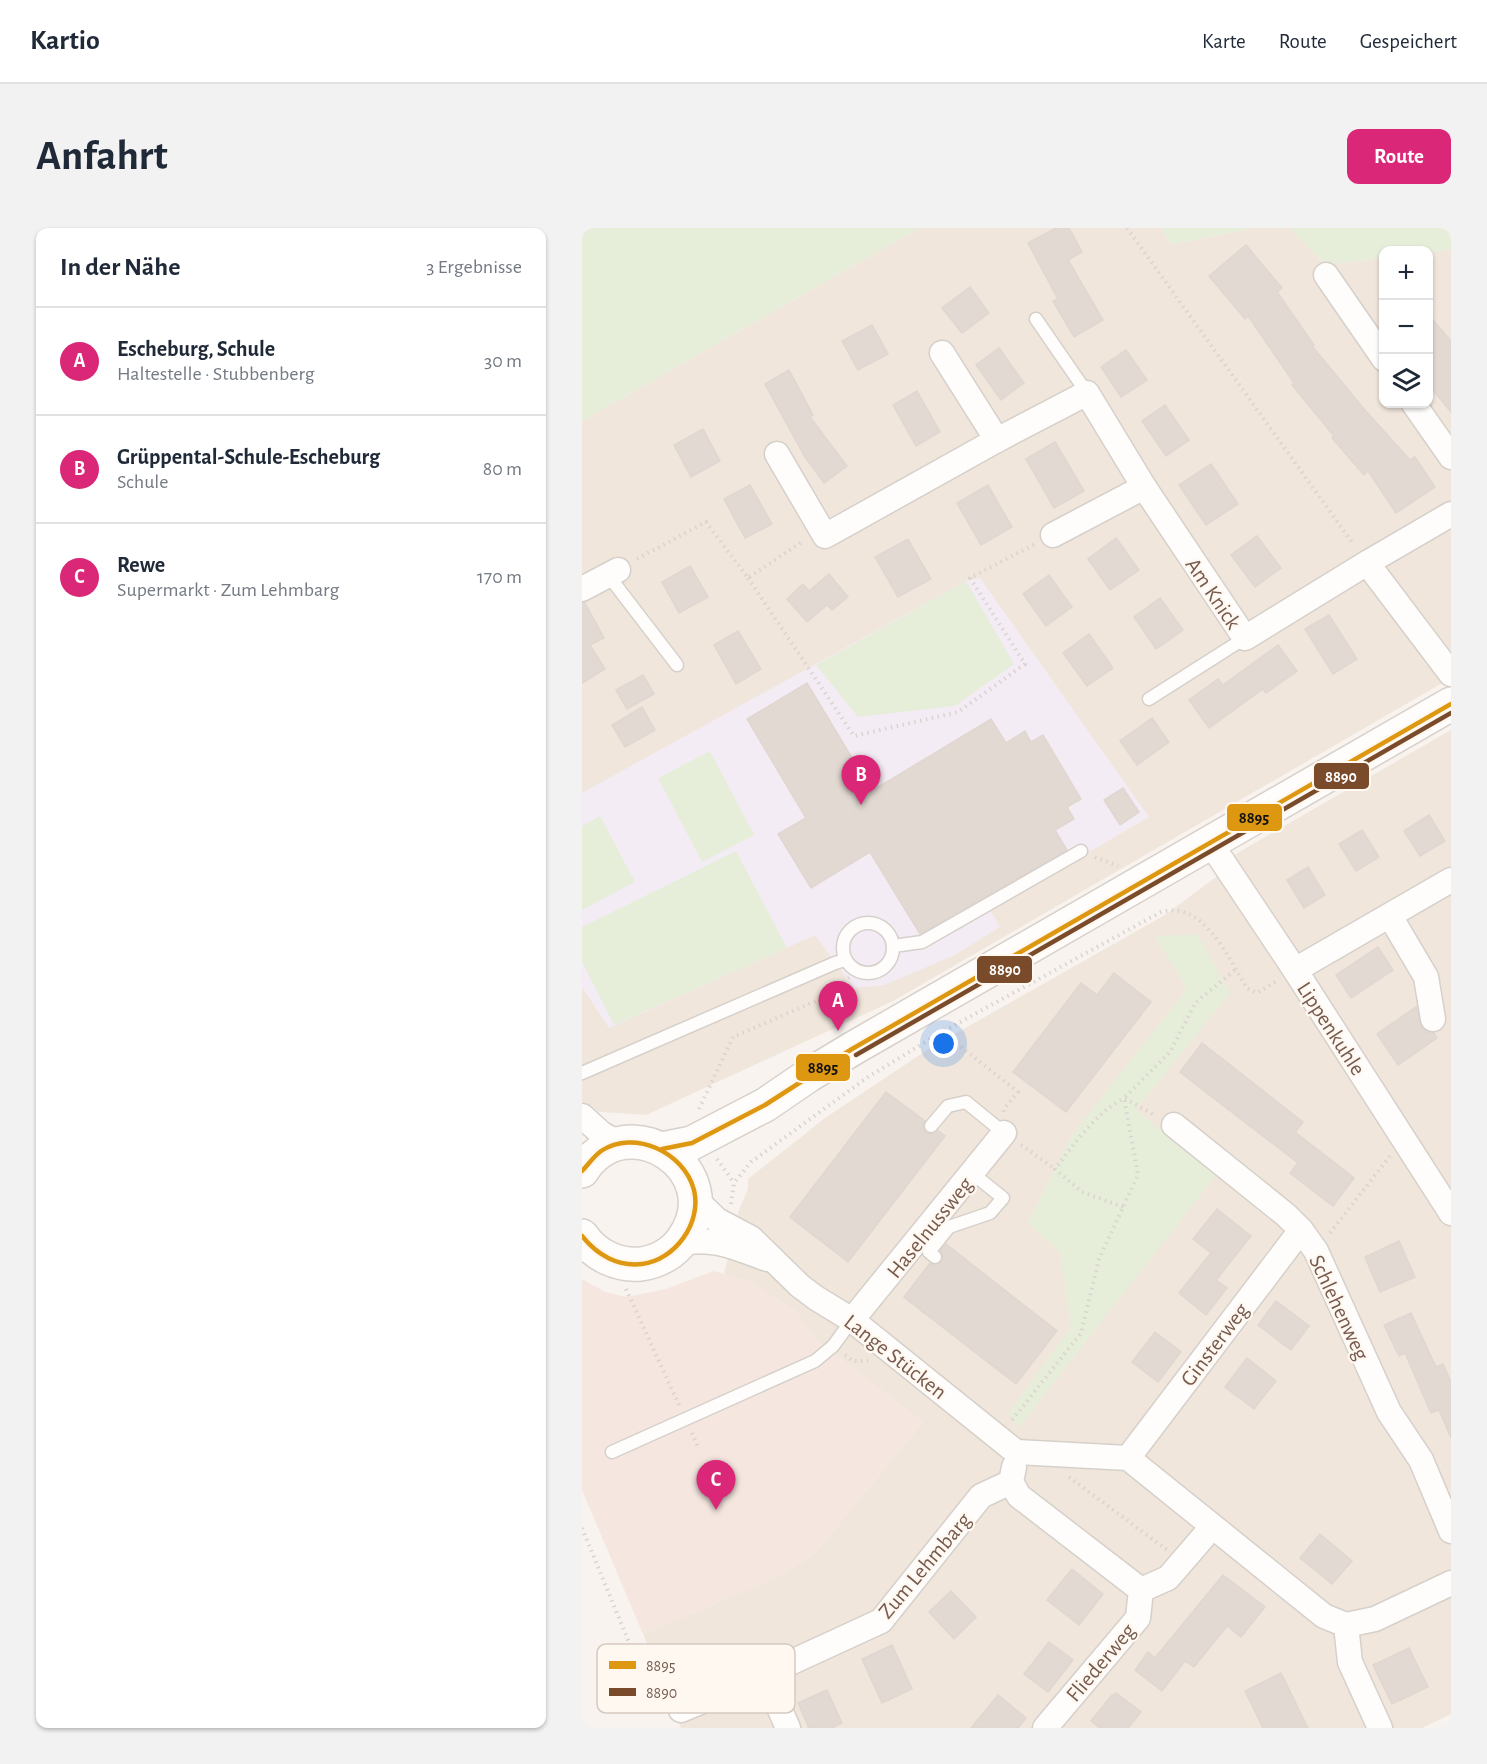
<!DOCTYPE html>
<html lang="de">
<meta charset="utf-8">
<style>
body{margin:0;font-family:"Alegreya Sans",sans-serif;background:#f2f2f3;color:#1f2937}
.controls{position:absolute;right:18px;top:18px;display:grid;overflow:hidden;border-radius:12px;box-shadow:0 2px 4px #0004}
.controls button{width:54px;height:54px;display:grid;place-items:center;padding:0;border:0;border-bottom:2px solid #e0e1e3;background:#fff;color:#1f2937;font:30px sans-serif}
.you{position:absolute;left:362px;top:816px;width:21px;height:21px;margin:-15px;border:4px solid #fff;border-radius:50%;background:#1a73e8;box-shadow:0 0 0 9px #1a73e833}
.badge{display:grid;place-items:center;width:39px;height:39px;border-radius:50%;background:#db2777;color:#fff;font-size:20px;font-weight:700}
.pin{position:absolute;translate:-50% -50px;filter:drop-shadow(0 2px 3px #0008)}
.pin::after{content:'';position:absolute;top:32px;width:21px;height:18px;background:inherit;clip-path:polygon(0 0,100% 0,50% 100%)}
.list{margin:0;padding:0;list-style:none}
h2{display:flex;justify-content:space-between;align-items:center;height:78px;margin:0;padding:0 24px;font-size:26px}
h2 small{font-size:20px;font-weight:400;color:#747a83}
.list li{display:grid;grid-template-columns:39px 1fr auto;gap:18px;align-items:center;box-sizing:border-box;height:108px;padding:0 24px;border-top:2px solid #e0e1e3}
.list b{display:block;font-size:22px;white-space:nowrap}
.list p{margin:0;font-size:20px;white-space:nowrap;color:#747a83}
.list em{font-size:20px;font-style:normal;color:#747a83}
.icon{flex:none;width:33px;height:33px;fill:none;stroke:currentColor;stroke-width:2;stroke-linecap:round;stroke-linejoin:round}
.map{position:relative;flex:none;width:869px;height:1500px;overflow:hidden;border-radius:12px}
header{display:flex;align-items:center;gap:36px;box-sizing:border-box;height:84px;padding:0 30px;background:#fff;border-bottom:2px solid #e0e1e3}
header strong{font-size:28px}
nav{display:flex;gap:33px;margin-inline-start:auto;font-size:21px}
.intro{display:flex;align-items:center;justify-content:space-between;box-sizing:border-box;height:144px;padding:0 36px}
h1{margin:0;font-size:42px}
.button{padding:15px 27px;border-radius:12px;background:#db2777;color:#fff;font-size:21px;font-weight:700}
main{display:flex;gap:36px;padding:0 36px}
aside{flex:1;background:#fff;border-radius:12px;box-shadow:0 2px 4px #0004}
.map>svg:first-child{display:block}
.residential{fill:#f0e6dc}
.commercial{fill:#f5e6e0}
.education{fill:#f4ecf4}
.green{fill:#e6eeda}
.building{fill:#e2d9d3;stroke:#e1d6d0;stroke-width:1.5}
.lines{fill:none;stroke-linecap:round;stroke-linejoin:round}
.lane-casing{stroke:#d6d0ca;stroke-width:15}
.street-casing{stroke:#d6d0ca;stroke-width:27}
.secondary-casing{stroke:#d8d0ca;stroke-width:36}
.path{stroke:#dad3cf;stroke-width:4;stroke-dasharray:1.5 4.5;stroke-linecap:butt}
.lane{stroke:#fefdfc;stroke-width:12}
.street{stroke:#fefdfc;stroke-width:24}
.secondary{stroke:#fefdfc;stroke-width:33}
.bus-1-casing{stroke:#fef8f1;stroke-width:9}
.bus-2-casing{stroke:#fef8f1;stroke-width:9}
.bus-1{stroke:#dd9710;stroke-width:4.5}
.bus-2{stroke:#7a4b2a;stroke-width:4.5}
.labels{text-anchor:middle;stroke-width:4.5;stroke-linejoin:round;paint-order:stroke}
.street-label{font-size:22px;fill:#765a4e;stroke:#fef8f1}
.key{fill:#fef8f1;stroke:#d5c9c0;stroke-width:1.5}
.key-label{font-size:16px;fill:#765a4e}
.line-badge{stroke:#fef8f1;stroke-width:2}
.badge-label{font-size:16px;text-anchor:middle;font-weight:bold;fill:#fff}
.pale-badge-label{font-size:16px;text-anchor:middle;font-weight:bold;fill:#111}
</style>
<header>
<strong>Kartio</strong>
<nav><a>Karte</a><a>Route</a><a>Gespeichert</a></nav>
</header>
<div class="intro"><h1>Anfahrt</h1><a class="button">Route</a></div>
<main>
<aside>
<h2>In der Nähe<small>3 Ergebnisse</small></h2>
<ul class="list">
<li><span class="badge">A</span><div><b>Escheburg, Schule</b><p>Haltestelle · Stubbenberg</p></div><em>30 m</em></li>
<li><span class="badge">B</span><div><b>Grüppental-Schule-Escheburg</b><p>Schule</p></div><em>80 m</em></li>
<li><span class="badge">C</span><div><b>Rewe</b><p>Supermarkt · Zum Lehmbarg</p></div><em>170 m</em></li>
</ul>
</aside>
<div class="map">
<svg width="869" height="1500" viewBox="0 0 869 1500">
<rect width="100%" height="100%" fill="#f8f3ee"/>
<g class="residential">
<path d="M337,0H579L590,16L673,0H708L744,37L801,30L802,176H846L847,24L869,21V450L311,773L64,887L7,883L0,873V193Z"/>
<path d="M869,502V1486L840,1500H99L61,1406L196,1349L233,1325L341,1194L234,1112L213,1083L168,1054L142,1046L157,982L166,961V951L243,890L348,820L583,687L638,646L645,631Z"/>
</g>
<path class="commercial" d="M132,1043L168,1054L213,1083L234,1112L341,1194L233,1325L196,1349L61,1406L0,1262V1051L23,1064L45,1069L84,1061Z"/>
<path class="education" d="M398,350L567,589L408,682L418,699L371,728L302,757L272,760L233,707L27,800L0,759V565L384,353Z"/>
<g class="green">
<path d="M0,0H337L0,193Z"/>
<path d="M579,0H673L590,16Z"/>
<path d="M708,0H869V21L847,24L846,22H802L801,30L744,37Z"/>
<path d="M384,353L432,436L373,478L276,489L234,437Z"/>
<path d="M128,523L172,607L120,634L76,550Z"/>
<path d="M18,588L53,654L0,682V598Z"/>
<path d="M154,623L205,720L32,797L0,734V699Z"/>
<path d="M615,706L648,765L554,882L634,947L437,1199L426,1186L489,1099L478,1024L446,995L490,907L605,761L573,708Z"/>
</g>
<g class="building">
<path d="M474,0H487L500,24L486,32L521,92L492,109L471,73L476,71L446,15Z"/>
<path d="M664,17L700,60L695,64L732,117L730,118L782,181L828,232L833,229L853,259L814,285L786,243L782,247L750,210L752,208L710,157L712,155L666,88L663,91L627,48Z"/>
<path d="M388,59L407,85L380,105L360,80Z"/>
<path d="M846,86L869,113V184L846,156Z"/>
<path d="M290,97L306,126L276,142L260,113Z"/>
<path d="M417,120L442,155L419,172L394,137Z"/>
<path d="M544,122L565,152L539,169L519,139Z"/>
<path d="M207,142L231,187L228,189L265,238L242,255L223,229L183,156Z"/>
<path d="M335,163L358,204L334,218L311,177Z"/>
<path d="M583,177L607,212L584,228L560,193Z"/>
<path d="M121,201L138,233L109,249L92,217Z"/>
<path d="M473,214L502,263L472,280L444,231Z"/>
<path d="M629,236L656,276L624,297L597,257Z"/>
<path d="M168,257L190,296L163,310L142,271Z"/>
<path d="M406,257L430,299L399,317L375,275Z"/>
<path d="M675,308L699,340L673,359L649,327Z"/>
<path d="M534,310L557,342L528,362L506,331Z"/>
<path d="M326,311L349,351L316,369L293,329Z"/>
<path d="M108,338L126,369L97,385L80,354Z"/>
<path d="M247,346L266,369L250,382L245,377L225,394L205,371L221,356L227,363Z"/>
<path d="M467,347L490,379L464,398L441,366Z"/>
<path d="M578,370L601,402L574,421L552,389Z"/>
<path d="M0,375H3L22,410L8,417L23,441L0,455Z"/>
<path d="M747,387L775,431L751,446L723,401Z"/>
<path d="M156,403L179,441L154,456L132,417Z"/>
<path d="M507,406L531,440L505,458L481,425Z"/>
<path d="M696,417L715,443L684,465L681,461L627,500L607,472L636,451L641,457Z"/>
<path d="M61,447L72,466L45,481L34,462Z"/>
<path d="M225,455L290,563L409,491L424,515L443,503L449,514L461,507L499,571L485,579L492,591L473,602L485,622L338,706L288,624L229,660L196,606L224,590L165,491Z"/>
<path d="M60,479L73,502L43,519L30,497Z"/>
<path d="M570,490L587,514L555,537L538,513Z"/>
<path d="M541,560L557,584L538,597L522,572Z"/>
<path d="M847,587L863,613L838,628L822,603Z"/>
<path d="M780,602L797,629L774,643L757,616Z"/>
<path d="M726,639L743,667L722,680L705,652Z"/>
<path d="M796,719L811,742L769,770L754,747Z"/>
<path d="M532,745L569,774L484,884L431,844L499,755L515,767Z"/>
<path d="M834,779L840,800L845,804L852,805L855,810L816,837L795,806Z"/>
<path d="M620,815L721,894L713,904L772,950L751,978L708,945L716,935L598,844Z"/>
<path d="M304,864L343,893L341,900L344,905L351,906L356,903L363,908L266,1034L208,989Z"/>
<path d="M635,981L669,1008L634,1052L645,1060L624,1087L597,1065L629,1025L611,1011Z"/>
<path d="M817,1013L833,1049L798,1064L783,1029Z"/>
<path d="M364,1016L475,1103L434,1156L322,1069L348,1035L355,1037L360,1034L361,1027L358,1023Z"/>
<path d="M694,1073L727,1098L709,1122L676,1097Z"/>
<path d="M829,1085L854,1139L861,1136L869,1154V1210L857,1182L849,1185L823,1125L817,1128L802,1097Z"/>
<path d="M573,1104L599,1124L576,1154L550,1134Z"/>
<path d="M665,1130L694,1153L672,1181L643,1159Z"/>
<path d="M738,1306L770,1333L750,1356L718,1330Z"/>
<path d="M490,1341L521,1366L497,1397L465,1372Z"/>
<path d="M641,1347L683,1379L659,1409L645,1398L612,1439L603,1433L580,1463L553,1442L566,1424L573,1430Z"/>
<path d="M369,1363L394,1389L372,1411L347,1384Z"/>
<path d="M467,1414L491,1432L466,1464L442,1446Z"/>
<path d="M310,1417L330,1461L300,1475L280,1431Z"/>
<path d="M827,1420L846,1459L810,1476L791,1437Z"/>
<path d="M699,1445L726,1500H681L663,1463Z"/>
<path d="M245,1462L260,1495L250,1500H227L216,1475Z"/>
<path d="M534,1465L559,1484L546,1500H518L509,1493L530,1467L531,1468Z"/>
<path d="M416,1467L444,1490L436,1500H389Z"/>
</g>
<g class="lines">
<g class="lane-casing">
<g id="lane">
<path d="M454,91L505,165"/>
<path d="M26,347L95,437"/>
<path d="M567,471L663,410"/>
<circle cx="286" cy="720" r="25"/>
<path d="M311,718L340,714L499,623"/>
<path d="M0,845L253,735L263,732"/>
<path d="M349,898L366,878L384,874L422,905"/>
<path d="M353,1029L347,1024L367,999L408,985L421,970L390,945"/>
<path d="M30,1224L233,1133L251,1118L270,1092"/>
</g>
</g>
<g class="street-casing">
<g id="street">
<path d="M744,47L802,131"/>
<path d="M360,125L415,212"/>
<path d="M832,176L869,229"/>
<path d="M195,226L243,308L415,212L505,165L562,259L663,410L785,335L869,286"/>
<path d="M471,307L562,259"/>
<path d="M785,335L869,446"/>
<path d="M0,361L36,342"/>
<path d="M629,616L713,742L869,985"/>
<path d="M808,688L844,749L851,791"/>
<path d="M713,742L869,652"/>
<path d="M0,888L20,906L37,915"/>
<path d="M592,897L704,987L719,1002L734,1023L807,1184L839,1232L869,1303"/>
<path d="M113,971L135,992L169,1010L218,1058L234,1070L270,1092L434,1224L546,1230L742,1388L764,1397L793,1391L869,1355"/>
<path d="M98,1016C128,1007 157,1021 185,1031"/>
<path d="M270,1092L422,905"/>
<path d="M546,1230L719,1002"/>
<path d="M432,1239L429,1254L437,1268L559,1362L586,1350L630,1299"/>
<path d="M764,1397L768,1434L798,1500"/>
<path d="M189,1461L206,1500"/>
<path d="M99,1482L169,1453L189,1461L199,1439L299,1393L399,1268L429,1254"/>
<path d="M463,1500L556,1390L559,1362"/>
</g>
</g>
<g class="secondary-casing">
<g id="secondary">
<path d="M80,921L110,915L183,877L227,847L270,821L869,476"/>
<path d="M0,943C45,873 149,943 101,1011C92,1025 75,1034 59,1036C35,1038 13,1027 0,1008"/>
</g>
</g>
<g class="path">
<path d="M545,0L772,317"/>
<path d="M55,331L124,294L166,350L221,313"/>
<path d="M166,350L272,508L376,484L443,436L388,350L453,316"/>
<path d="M513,629L536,638"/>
<path d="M360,804L436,864L422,881V885"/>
<path d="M117,881L151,809L250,766L270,747"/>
<path d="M439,917L473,941"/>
<path d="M135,931L152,955"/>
<path d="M149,976L152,955L169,934L286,849L360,804L579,684C622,672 646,730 665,760L675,765L695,753"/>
<path d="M541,979L500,964L473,941C492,916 513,886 542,870L573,887"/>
<path d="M748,1005L808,928"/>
<path d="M44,1061L97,1177"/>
<path d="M263,1127L271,1133H286"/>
<path d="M430,1192L499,1105L517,1031L556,947L542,870L588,824L613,775L653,742"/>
<path d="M110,1205L117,1221"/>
<path d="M487,1249L585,1322"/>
<path d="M0,1300L76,1485"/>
</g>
<use href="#lane" class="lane"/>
<use href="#street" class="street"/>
<use href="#secondary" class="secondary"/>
<g class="bus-1-casing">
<g id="bus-1">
<path d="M80,921L110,915L183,877L270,821L869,476"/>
<path d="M0,943C6,937 12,928 19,923C52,901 102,924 112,962C120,995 93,1032 60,1036C36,1039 15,1027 0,1008"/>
</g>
</g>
<g class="bus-2-casing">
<path id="bus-2" d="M274,827L869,485"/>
</g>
<use href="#bus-1" class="bus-1"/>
<use href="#bus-2" class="bus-2"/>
</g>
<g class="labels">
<g class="street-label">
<text transform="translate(632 365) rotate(56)" y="8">Am Knick</text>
<text transform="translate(750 800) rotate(57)" y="8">Lippenkuhle</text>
<text transform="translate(347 999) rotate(-51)" y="8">Haselnussweg</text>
<text transform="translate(758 1079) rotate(65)" y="8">Schlehenweg</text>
<text transform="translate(632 1116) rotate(-53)" y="8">Ginsterweg</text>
<text transform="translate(314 1128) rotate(38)" y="8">Lange Stücken</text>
<text transform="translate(342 1337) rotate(-50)" y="8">Zum Lehmbarg</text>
<text transform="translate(518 1434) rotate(-50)" y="8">Fliederweg</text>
</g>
</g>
<rect x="15" y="1416" width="198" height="69" rx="9" class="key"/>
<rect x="27" y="1433" width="27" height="8" fill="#dd9710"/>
<rect x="27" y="1460" width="27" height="8" fill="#7a4b2a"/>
<g class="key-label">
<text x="64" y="1443">8895</text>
<text x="64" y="1470">8890</text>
</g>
<g class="line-badge">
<rect x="731" y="534" width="57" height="28" rx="6" fill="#7a4b2a"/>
<rect x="644" y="575" width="57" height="29" rx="6" fill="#dd9710"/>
<rect x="394" y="727" width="57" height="29" rx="6" fill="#7a4b2a"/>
<rect x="213" y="825" width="56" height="29" rx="6" fill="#dd9710"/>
</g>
<g class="badge-label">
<text x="759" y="554">8890</text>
<text x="423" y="747">8890</text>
</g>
<g class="pale-badge-label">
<text x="672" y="595">8895</text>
<text x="241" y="845">8895</text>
</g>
</svg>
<div class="controls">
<button>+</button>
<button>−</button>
<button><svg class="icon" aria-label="layers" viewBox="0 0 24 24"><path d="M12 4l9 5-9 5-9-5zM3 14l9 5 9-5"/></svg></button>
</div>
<div class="you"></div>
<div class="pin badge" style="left:256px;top:803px">A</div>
<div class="pin badge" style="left:279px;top:577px">B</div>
<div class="pin badge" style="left:134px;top:1282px">C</div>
</div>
</main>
